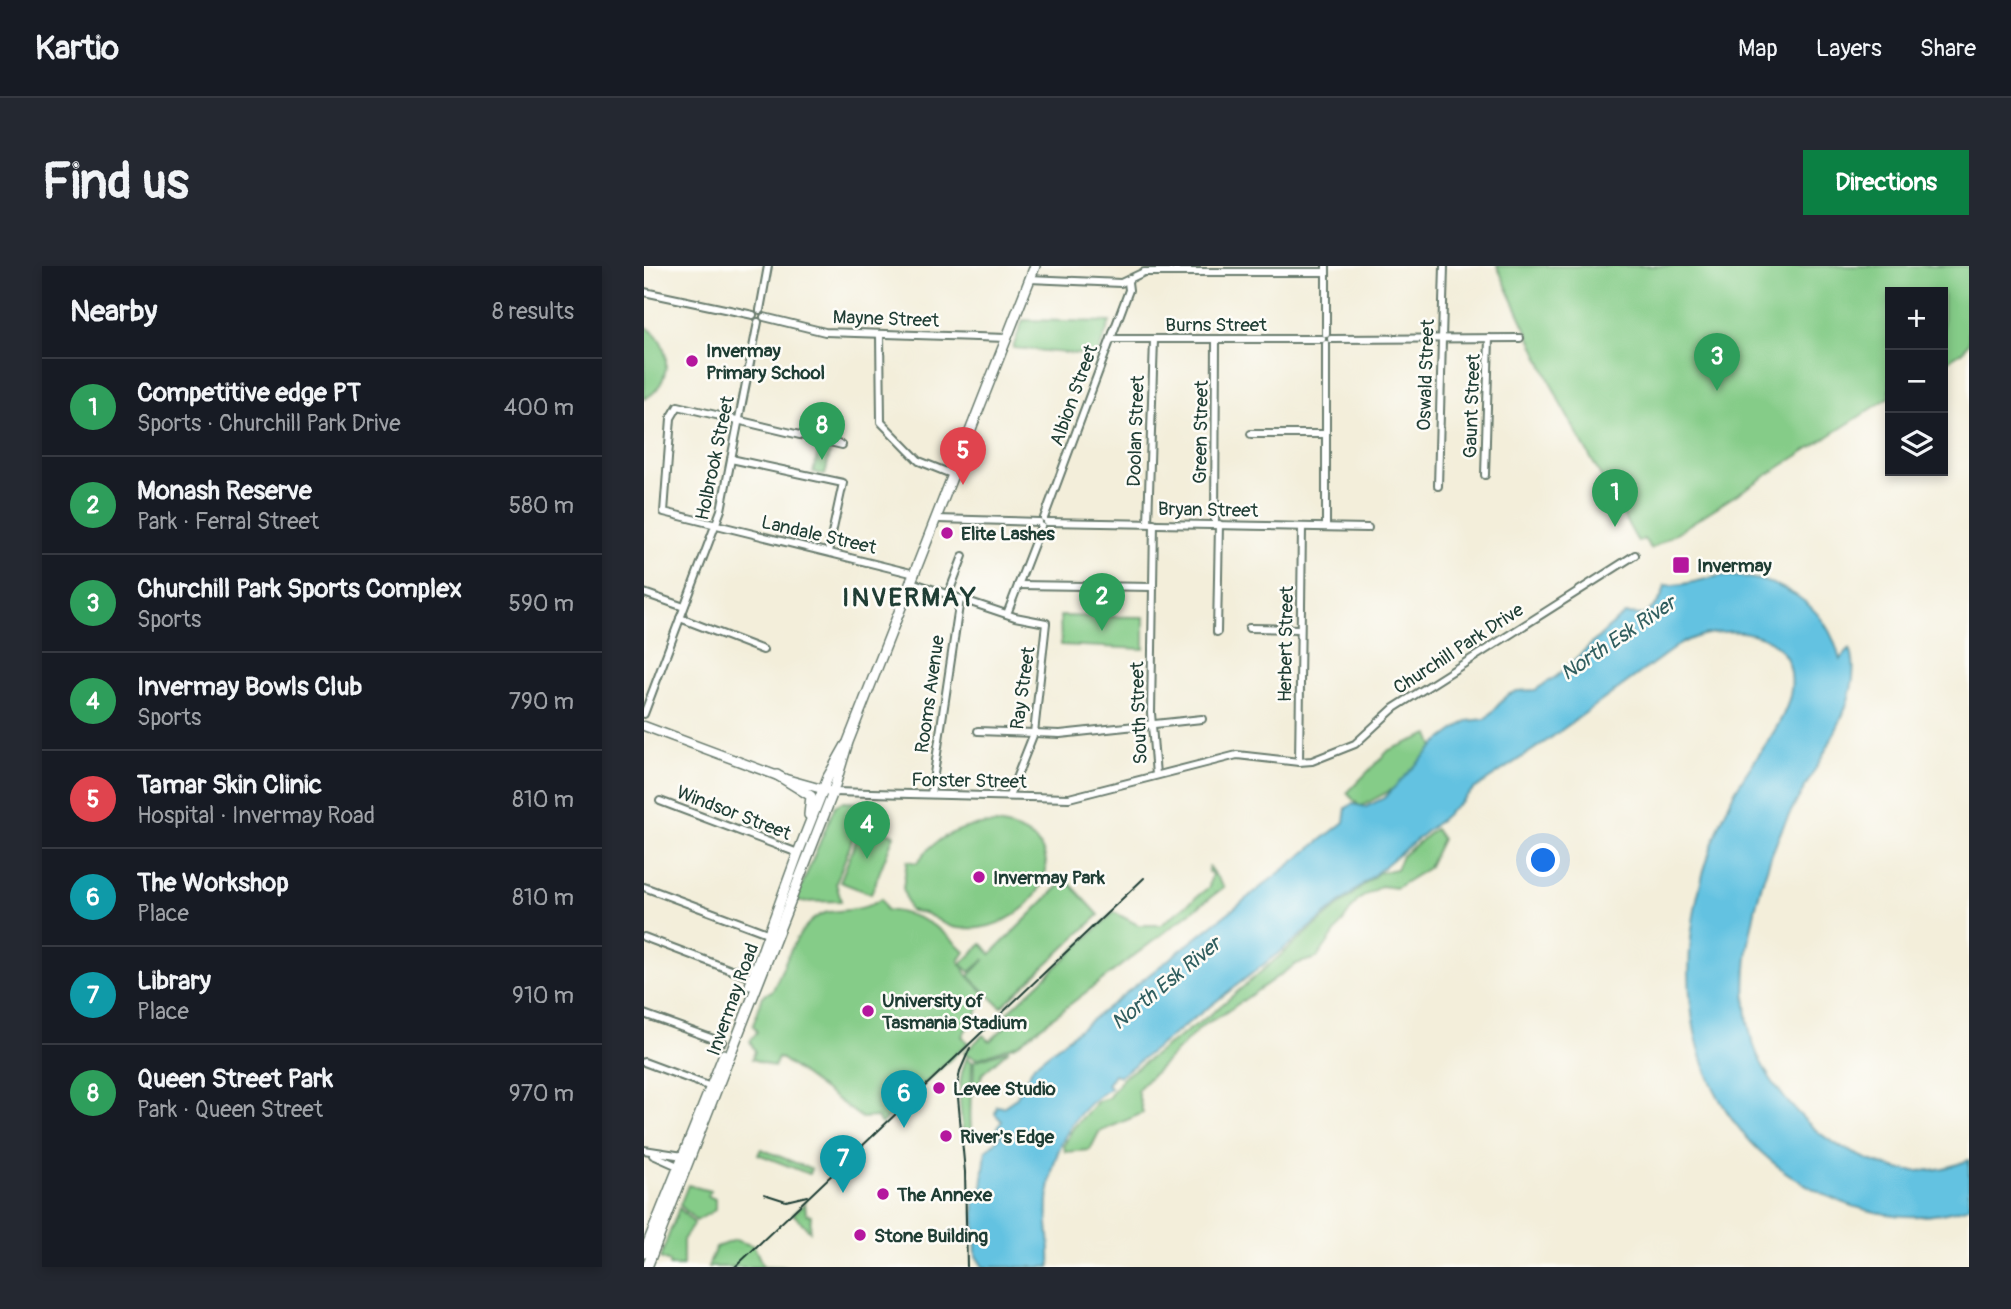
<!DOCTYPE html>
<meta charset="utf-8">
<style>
body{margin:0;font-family:Pangolin,sans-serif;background:#242831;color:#f1f3f6}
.controls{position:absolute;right:21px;top:21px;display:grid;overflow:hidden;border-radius:0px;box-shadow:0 4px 10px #0003}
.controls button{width:63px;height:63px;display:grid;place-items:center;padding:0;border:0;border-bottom:2px solid #363941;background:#171b24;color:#f1f3f6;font:35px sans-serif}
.you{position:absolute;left:900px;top:595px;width:24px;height:24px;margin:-18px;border:5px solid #fff;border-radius:50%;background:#1a73e8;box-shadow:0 0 0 10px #1a73e833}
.badge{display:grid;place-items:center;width:46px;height:46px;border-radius:50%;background:#0b8043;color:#fff;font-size:23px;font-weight:700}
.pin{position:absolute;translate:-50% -58px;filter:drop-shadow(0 2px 4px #0008)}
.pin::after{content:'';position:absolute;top:37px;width:24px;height:21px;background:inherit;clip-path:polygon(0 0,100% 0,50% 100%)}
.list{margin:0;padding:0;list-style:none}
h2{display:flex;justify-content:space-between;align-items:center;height:91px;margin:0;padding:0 28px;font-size:30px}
h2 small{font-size:23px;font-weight:400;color:#9ea1a6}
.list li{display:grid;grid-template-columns:46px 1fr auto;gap:21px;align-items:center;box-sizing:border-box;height:98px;padding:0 28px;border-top:2px solid #363941}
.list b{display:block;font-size:26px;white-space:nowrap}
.list p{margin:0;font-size:23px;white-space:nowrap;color:#9ea1a6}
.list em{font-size:23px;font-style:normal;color:#9ea1a6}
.icon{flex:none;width:38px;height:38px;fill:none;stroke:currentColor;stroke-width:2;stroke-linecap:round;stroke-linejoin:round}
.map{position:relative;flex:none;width:1325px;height:1001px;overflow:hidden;border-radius:0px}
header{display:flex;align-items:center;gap:42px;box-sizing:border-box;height:98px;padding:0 35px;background:#171b24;border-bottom:2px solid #363941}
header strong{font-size:33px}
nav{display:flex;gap:38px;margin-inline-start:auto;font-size:24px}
.intro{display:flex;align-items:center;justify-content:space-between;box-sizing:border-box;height:168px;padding:0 42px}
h1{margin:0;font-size:49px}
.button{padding:18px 32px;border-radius:0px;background:#0b8043;color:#fff;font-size:24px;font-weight:700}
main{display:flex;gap:42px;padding:0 42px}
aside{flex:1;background:#171b24;border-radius:0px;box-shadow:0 4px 10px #0003}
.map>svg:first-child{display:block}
.green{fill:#85cc88;stroke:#52845e;stroke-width:2}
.water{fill:#63c2e1;stroke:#41808a;stroke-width:2}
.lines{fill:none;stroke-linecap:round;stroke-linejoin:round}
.minor-casing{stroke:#697b6e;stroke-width:10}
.tertiary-casing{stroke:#697b6e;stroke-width:11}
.secondary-casing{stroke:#697b6e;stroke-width:12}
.minor{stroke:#fff;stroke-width:6}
.tertiary{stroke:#fff;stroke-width:8}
.secondary{stroke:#fff;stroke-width:9}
.tram{stroke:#1f3d34;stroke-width:2}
.poi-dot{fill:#b5179e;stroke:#fdfcf7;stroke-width:2.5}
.labels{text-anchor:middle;stroke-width:5;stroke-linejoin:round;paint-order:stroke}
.street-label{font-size:19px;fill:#1f3d34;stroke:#fdfcf7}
.poi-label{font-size:19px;font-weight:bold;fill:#1f3d34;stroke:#fdfcf7;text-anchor:start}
.water-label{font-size:21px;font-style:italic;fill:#305e5f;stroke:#fdfcf7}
.district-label{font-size:26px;font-weight:bold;letter-spacing:2px;fill:#1f3d34;stroke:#fdfcf7}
</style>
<header>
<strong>Kartio</strong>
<nav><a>Map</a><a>Layers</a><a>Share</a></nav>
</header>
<div class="intro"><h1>Find us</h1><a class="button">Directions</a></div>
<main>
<aside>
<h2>Nearby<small>8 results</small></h2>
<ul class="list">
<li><span class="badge" style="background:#2e9e5b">1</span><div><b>Competitive edge PT</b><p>Sports · Churchill Park Drive</p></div><em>400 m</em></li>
<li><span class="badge" style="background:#2e9e5b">2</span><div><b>Monash Reserve</b><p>Park · Ferral Street</p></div><em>580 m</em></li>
<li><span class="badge" style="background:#2e9e5b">3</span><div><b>Churchill Park Sports Complex</b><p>Sports</p></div><em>590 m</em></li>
<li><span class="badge" style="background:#2e9e5b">4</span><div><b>Invermay Bowls Club</b><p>Sports</p></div><em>790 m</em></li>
<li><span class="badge" style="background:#e0444e">5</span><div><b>Tamar Skin Clinic</b><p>Hospital · Invermay Road</p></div><em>810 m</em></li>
<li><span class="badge" style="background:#0f9aa8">6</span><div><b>The Workshop</b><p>Place</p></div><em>810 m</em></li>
<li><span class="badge" style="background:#0f9aa8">7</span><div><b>Library</b><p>Place</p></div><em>910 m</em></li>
<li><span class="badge" style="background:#2e9e5b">8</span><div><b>Queen Street Park</b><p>Park · Queen Street</p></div><em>970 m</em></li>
</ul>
</aside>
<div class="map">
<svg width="1325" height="1001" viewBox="0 0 1325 1001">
<rect width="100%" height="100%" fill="#fdfcf7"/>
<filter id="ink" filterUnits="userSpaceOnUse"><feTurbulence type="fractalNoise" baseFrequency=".0143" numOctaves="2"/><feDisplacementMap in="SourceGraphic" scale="14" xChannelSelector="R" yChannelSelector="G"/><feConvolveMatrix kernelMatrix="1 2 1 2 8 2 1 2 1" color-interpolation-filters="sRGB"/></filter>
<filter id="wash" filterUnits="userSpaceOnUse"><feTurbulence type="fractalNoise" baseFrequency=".00686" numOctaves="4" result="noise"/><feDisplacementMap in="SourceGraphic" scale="28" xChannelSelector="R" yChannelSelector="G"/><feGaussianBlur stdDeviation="1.57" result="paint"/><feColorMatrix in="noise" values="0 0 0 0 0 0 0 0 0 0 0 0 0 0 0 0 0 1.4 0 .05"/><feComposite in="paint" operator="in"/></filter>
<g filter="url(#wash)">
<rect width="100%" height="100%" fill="#f3eeda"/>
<g class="green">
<path d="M853,0H1325V76L1319,85L1299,98V26H1246V131L1007,283L1000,273L994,276L917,139Z"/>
<path d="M379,54L466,56L453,90L369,82Z"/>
<path d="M0,60C30,74 29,120 0,133Z"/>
<path d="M176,179L187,182L181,209L169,206Z"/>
<path d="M416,350L500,351V383L417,379Z"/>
<path d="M785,468L791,484L752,521L716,541L703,527L745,484Z"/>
<path d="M198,536L222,537L192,617L197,635L156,636L153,631L191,540Z"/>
<path d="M219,557L250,569L227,628L196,616Z"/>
<path d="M352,558C447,572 391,671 314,662C300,661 292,651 280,647C276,646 270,646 265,644L259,622L263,595L273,597C291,570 320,558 352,558Z"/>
<path d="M791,563L798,573L784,602L752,622L737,620L714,634L673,692L652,698L578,749L559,759L493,824L499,847L455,866L446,884L421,886L420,879L429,862L454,835L464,832L480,811L567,748L734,607L752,603L758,590Z"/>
<path d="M565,601L580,621L374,778L333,793L320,787L339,769L346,775L362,760L356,754L470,646L494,659H517L565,621L568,607L564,606Z"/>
<path d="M422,613L455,649L357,741L325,710L341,693L326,706L317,698L324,710L343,730L318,770L324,777L237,858L233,851L218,852L138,793L134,792L130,801L108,793L111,785L106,775L113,766L109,759L119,730L129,724C140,701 154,652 185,646C205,643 219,645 237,633L242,644C276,647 297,662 321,686L315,695L317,698L338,678L347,688Z"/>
<path d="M365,784L339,807L329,829L330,795Z"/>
<path d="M323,791L328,796C328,819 324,856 328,867H319C316,841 312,816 323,791Z"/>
<path d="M117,883L167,903L165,908L114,888Z"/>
<path d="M44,919L66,925L64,930L71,933V944L52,955L36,939Z"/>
<path d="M161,937L162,948L167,949L166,965L149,948Z"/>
<path d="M35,942L50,957L39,974V1000H25V996L16,992Z"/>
<path d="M91,974L110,980L119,1000L145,1001H64L72,981Z"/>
</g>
<path class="water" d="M1076,310C1133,309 1182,335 1196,394L1206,383C1226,432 1158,518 1138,563C1112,622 1088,716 1110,780C1119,805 1135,827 1153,846C1166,860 1182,874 1199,882C1245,905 1275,914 1325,894V941C1263,962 1202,945 1149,911C1018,826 1027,656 1088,531C1104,498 1142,460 1147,424C1155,358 1073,355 1033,380L904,474L830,523L795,555L651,674L476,810L470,808L463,819L467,822C419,850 401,904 404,958C405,972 407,986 406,1001H339L332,990L330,931H337L342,885L357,870L353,863L358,855L351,848L353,840L359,841L372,832L390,799L700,556L702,542L709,538L722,541L740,532L794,476L823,455L842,453L863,429L873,425L891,424L913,410L973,354L981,348L1000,349C1013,339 1018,334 1021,319C1038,321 1058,313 1076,310Z"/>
</g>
<g filter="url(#ink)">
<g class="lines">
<g class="minor-casing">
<g id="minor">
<path d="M682,0V68"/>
<path d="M385,13L477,17L500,6H682"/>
<path d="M0,26L109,49"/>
<path d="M116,44L124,0"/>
<path d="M120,51L181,66L363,72"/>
<path d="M236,69L237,156L275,195L310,209"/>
<path d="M467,73H678"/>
<path d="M687,73L876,72"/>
<path d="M607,168H682"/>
<path d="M198,179L34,140L27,152L20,246L271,308"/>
<path d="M87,193L199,217L184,286"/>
<path d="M841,209L845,72"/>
<path d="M794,220L800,0"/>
<path d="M400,252L485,24L484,16"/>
<path d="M293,253L395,256"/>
<path d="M403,256L724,262"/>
<path d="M504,257L510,74"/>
<path d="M510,257L507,447L512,509"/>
<path d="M571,258L572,74"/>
<path d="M682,261V78"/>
<path d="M267,316L371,351L402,357L390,467L365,530"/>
<path d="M374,319L509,321"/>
<path d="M0,327L40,341"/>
<path d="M304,329L319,290"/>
<path d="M363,348L397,260"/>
<path d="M36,352L119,384"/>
<path d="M605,362L656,363"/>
<path d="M573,366L575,258"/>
<path d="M0,448L77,244L114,56"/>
<path d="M334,465L416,468L558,453"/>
<path d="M655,496L658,261"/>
<path d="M189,526L425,532L593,489L655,496L668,495L711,478L750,442L991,289"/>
<path d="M287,528L316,333"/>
<path d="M16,535L154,587"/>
<path d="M0,621L123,667"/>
<path d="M0,671L108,712"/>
<path d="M91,703L112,700"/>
<path d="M0,748L78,776"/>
<path d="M0,796L67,821"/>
<path d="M0,884L39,890"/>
<path d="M9,889L36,901"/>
</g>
</g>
<g class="tertiary-casing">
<path id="tertiary" d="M0,460L142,513L185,525"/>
</g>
<g class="secondary-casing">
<g id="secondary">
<path d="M133,509L167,530L165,549"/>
<path d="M106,719L154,587L184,511L202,479"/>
<path d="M0,987L80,788"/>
<path d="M3,1001L189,526L204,476L391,0"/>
</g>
</g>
<use href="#minor" class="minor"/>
<use href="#tertiary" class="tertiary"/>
<use href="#secondary" class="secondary"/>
<g class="tram">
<path d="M120,928L142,935L163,930"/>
<path d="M91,1001L500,612"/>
<path d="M323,1001L321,906L313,821L316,805L326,782"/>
</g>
</g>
</g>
<g class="poi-dot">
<circle cx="48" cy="95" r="7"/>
<circle cx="303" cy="267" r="7"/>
<rect x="1028" y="290" width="18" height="18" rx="3.5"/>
<circle cx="335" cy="611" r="7"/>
<circle cx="224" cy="745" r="7"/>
<circle cx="295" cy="822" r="7"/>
<circle cx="302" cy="870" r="7"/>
<circle cx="239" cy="928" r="7"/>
<circle cx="216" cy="969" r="7"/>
</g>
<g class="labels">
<g class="street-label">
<text transform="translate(242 52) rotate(2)" y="7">Mayne Street</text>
<text x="572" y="65">Burns Street</text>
<text transform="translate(781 109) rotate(-88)" y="7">Oswald Street</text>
<text transform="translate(429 129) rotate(-70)" y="7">Albion Street</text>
<text transform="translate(827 140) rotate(-88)" y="7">Gaunt Street</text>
<text transform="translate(491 165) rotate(-88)" y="7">Doolan Street</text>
<text transform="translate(556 166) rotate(-89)" y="7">Green Street</text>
<text transform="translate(70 192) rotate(-78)" y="7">Holbrook Street</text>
<text transform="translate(564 243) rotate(1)" y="7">Bryan Street</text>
<text transform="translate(175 268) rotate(13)" y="7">Landale Street</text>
<text transform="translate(641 378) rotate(-89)" y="7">Herbert Street</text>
<text transform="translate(814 382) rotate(-33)" y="7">Churchill Park Drive</text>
<text transform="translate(378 422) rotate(-82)" y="7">Ray Street</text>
<text transform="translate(285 428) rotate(-82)" y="7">Rooms Avenue</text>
<text transform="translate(494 447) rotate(-92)" y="7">South Street</text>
<text transform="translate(325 514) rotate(1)" y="7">Forster Street</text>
<text transform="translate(90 546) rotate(21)" y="7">Windsor Street</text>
<text transform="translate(88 733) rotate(-70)" y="7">Invermay Road</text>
</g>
<g class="poi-label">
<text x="62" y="91">Invermay<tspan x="62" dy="22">Primary School</tspan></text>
<text x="317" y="274">Elite Lashes</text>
<text x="1053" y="306">Invermay</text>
<text x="349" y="618">Invermay Park</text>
<text x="238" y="741">University of<tspan x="238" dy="22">Tasmania Stadium</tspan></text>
<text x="309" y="829">Levee Studio</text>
<text x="316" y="877">River's Edge</text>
<text x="253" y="935">The Annexe</text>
<text x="230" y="976">Stone Building</text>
</g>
<g class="water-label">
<text transform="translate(974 372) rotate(-34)" y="7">North Esk River</text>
<text transform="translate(522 717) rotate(-39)" y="7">North Esk River</text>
</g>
<g class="district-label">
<text x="266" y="340">INVERMAY</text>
</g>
</g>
</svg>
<div class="controls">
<button>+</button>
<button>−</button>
<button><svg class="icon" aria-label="layers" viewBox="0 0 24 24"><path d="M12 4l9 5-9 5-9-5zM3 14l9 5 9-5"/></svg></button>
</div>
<div class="you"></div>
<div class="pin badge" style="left:971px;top:261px;background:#2e9e5b">1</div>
<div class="pin badge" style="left:458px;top:365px;background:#2e9e5b">2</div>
<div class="pin badge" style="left:1073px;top:125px;background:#2e9e5b">3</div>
<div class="pin badge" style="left:223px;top:593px;background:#2e9e5b">4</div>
<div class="pin badge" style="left:319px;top:219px;background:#e0444e">5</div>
<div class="pin badge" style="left:260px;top:862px;background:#0f9aa8">6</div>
<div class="pin badge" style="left:199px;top:927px;background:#0f9aa8">7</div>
<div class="pin badge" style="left:178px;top:194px;background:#2e9e5b">8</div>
</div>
</main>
